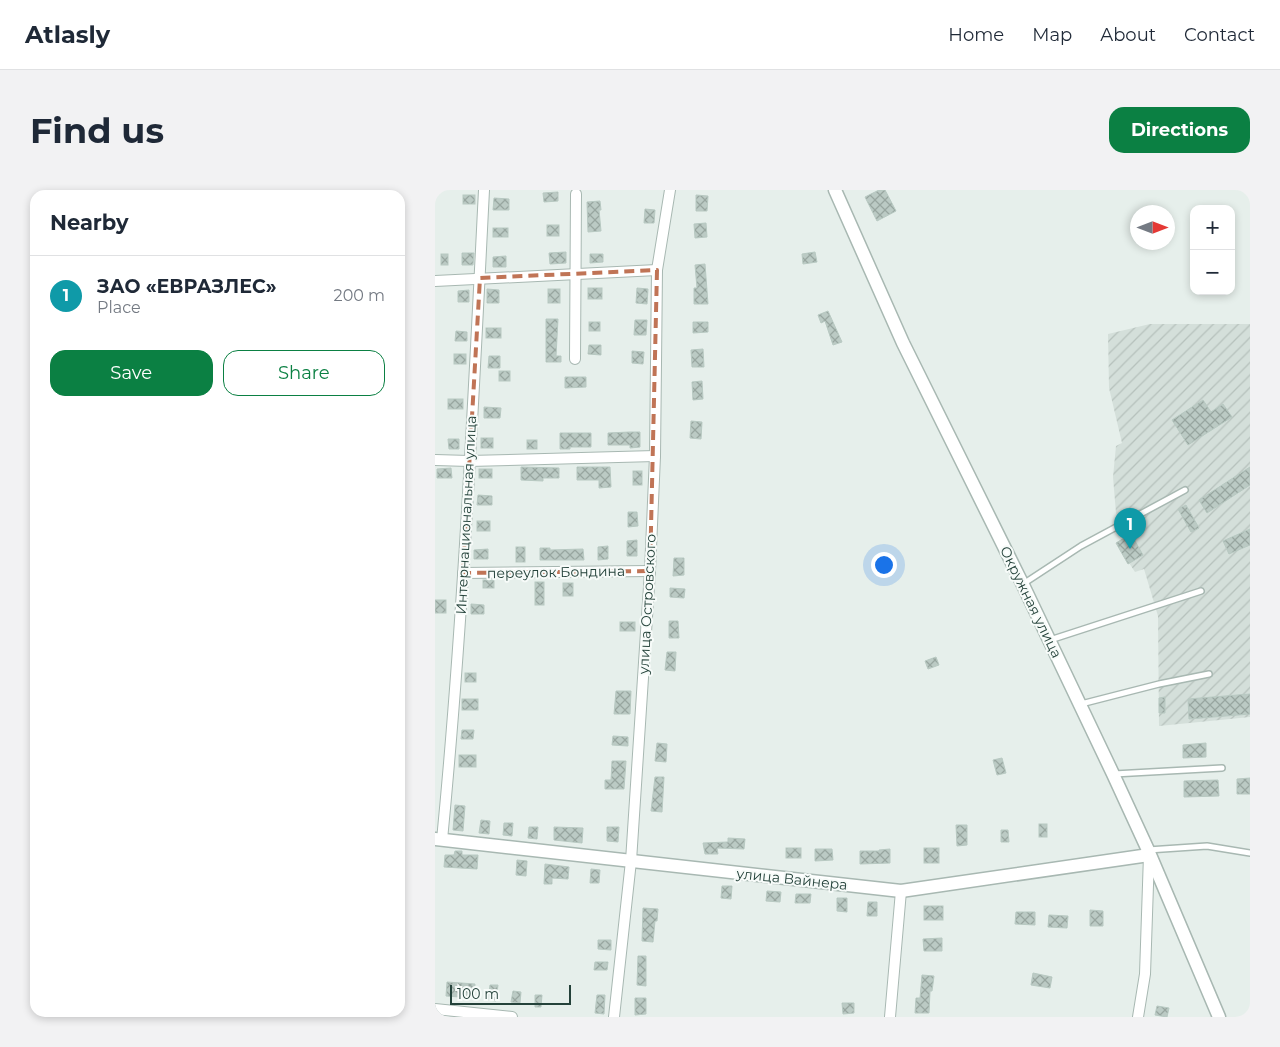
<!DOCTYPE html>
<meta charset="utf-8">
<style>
body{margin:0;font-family:Montserrat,sans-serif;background:#f2f2f3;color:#1f2937}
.controls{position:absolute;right:15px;top:15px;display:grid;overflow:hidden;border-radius:10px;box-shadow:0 2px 8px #0003}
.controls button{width:45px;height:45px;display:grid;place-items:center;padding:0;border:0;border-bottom:1px solid #e0e1e3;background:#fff;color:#1f2937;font:25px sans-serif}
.compass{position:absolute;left:695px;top:15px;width:45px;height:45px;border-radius:50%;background:#fff;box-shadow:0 2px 8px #0003;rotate:90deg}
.scale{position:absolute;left:15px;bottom:12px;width:121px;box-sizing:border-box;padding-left:5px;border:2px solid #24423a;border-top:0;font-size:14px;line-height:18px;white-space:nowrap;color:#24423a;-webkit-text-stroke:4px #f7fbf9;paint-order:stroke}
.you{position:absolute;left:448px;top:374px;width:18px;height:18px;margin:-12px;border:4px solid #fff;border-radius:50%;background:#1a73e8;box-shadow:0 0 0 8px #1a73e833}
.badge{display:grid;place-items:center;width:32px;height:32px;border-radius:50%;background:#0b8043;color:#fff;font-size:16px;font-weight:700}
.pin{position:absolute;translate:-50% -41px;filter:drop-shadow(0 1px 2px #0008)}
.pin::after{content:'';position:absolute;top:26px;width:18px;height:15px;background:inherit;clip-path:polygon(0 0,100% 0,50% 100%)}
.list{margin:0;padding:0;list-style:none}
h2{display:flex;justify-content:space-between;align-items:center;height:65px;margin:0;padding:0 20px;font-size:21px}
h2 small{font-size:16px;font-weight:400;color:#747a83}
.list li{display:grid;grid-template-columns:32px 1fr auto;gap:15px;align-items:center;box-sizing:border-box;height:80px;padding:0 20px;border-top:1px solid #e0e1e3}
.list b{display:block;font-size:19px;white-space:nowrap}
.list p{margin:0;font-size:16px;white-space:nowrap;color:#747a83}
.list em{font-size:16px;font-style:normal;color:#747a83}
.actions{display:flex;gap:10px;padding:15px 20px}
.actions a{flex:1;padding:11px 0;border:1px solid #0b8043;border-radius:15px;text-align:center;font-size:18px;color:#0b8043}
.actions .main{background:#0b8043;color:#fff}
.map{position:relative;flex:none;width:815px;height:827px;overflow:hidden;border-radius:15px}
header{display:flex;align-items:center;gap:30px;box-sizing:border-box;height:70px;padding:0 25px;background:#fff;border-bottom:1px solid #e0e1e3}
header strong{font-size:24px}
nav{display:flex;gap:28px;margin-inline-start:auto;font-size:18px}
.intro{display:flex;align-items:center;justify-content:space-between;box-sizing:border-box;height:120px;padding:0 30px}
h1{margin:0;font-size:35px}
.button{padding:12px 22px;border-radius:15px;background:#0b8043;color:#fff;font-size:18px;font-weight:700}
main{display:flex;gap:30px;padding:0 30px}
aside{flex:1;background:#fff;border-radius:15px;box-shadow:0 2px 8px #0003}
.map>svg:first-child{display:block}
.industrial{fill:url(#industrial-furrows)}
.building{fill:url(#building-cross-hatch);stroke:#b8c9c2}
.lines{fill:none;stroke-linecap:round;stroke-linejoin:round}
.service-casing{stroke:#a8b8b2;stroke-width:8}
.minor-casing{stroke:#a8b8b2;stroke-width:12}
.tertiary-casing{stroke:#a8b8b2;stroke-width:15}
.service{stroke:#fff;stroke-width:5}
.minor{stroke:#fff;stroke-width:10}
.tertiary{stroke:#fff;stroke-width:12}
.marked{fill:none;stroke:#c07456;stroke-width:4;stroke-dasharray:10 6;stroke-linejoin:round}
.labels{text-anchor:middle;stroke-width:4;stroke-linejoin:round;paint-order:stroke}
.street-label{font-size:14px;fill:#24423a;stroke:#f7fbf9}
</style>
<header>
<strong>Atlasly</strong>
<nav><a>Home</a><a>Map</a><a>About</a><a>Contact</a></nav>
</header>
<div class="intro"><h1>Find us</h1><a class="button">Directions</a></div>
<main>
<aside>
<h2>Nearby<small></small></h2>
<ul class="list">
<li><span class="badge" style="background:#0f9aa8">1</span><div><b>ЗАО «ЕВРАЗЛЕС»</b><p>Place</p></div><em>200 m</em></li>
</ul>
<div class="actions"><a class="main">Save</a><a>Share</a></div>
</aside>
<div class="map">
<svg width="815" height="827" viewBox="0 0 815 827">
<defs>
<pattern id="industrial-furrows" width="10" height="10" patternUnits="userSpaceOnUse" patternTransform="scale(1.25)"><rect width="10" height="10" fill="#d4dfda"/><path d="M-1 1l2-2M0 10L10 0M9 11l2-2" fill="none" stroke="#b6c1bc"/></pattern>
<pattern id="building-cross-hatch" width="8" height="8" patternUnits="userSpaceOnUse" patternTransform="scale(1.25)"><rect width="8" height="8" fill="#bbcac4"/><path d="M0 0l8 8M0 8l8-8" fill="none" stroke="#98a6a0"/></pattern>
</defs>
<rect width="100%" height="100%" fill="#e6efeb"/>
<path class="industrial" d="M715,134H815V527L724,536L723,426L709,379L700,382L681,353L691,346L681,323L678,287L681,256L687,253L674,198L673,144Z"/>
<g class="building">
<path d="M444,0H450L461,21L442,31L430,7Z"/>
<path d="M123,2V11L109,12L108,3Z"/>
<rect x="28" y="5" width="12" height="9"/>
<path d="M261,5L273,6L272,21H261Z"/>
<path d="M59,8L74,9V20H58Z"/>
<path d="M165,11L166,20H164L166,41L153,42L152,12Z"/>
<path d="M210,19L220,20L219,33H209Z"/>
<path d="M271,33L272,47L260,48L259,34Z"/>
<rect x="112" y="35" width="12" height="11"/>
<rect x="58" y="38" width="15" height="9"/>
<path d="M131,62V73L115,74L114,63Z"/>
<path d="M380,62L382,72L368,74L367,64Z"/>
<path d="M27,63H39L38,75H27Z"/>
<rect x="6" y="64" width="7" height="11"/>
<path d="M155,64H168V72L155,73Z"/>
<path d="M71,66V77H58V67Z"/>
<path d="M270,74L273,114H259V98H262L260,75Z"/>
<rect x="153" y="98" width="14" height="11"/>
<path d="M202,98L213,99L212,114L201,113Z"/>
<path d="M52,99L64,100V113H52Z"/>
<rect x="113" y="99" width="12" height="14"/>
<path d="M34,100V112H23V101Z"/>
<path d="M393,121L407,152L398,155L390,131L386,133L383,125Z"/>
<path d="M111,129H123L121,166H126V172H111Z"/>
<path d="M200,130H212L211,145H199Z"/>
<rect x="154" y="132" width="11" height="9"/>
<path d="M258,132H273V142L258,143Z"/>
<rect x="51" y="138" width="15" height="10"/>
<path d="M21,141L32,142V151H20Z"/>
<path d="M154,155H166V165L153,164Z"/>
<path d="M268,159L269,177H257L256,160Z"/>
<path d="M197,161L209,162L208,174L197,173Z"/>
<rect x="19" y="164" width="12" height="10"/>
<path d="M54,166H65V178H53Z"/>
<rect x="64" y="181" width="11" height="10"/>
<path d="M130,187H151V197L130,198Z"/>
<path d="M267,191L268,209L258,210L257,192Z"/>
<rect x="13" y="209" width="15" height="10"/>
<path d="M768,210L776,222L788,214L797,227L753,255L737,230Z"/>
<path d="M49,217L66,218L65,228H49Z"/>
<path d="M256,231L267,232L266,249L255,248Z"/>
<path d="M195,242H205V257L195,258V255H173V243Z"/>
<path d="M125,243H156V257H135V259H125Z"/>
<rect x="46" y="248" width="12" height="10"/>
<path d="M13,249H24V259H14Z"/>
<rect x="92" y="250" width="10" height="9"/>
<path d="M86,277L124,278V288H108V291L86,290Z"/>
<path d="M142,277H175L176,297L164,298V290H142Z"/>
<path d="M815,277V295L772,323L764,310Z"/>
<path d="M16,278L17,288H2V279Z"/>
<rect x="44" y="279" width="13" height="9"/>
<rect x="198" y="281" width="9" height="14"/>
<path d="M43,305L57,306V315H42Z"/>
<path d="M751,315L764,338L756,342L743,319Z"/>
<path d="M193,322H202L203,336L193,337Z"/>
<rect x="42" y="331" width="13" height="10"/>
<path d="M815,339V355L794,364L788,351Z"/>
<path d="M696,344L708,365L693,374L681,353Z"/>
<path d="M202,350V366H192V351Z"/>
<path d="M173,356V369L163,370V357Z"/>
<rect x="81" y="357" width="9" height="15"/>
<path d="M105,358H115V360L148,359L149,370H105Z"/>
<path d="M53,359V369H39V360Z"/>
<path d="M239,368H249V385L238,386Z"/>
<rect x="48" y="390" width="11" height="8"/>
<rect x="100" y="392" width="9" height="23"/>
<rect x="128" y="393" width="10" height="13"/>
<path d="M235,398L250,399L249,408L235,407Z"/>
<rect x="0" y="410" width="11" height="13"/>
<path d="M36,414L49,415V424H36Z"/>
<path d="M234,431H243L244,448H234Z"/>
<rect x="185" y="432" width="15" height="9"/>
<path d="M232,462H241L240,481L230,480Z"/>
<path d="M501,467L504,475L493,479L490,471Z"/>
<rect x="30" y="483" width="11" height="9"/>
<path d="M181,501H196L195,524H179Z"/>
<path d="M815,504V524L754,529L753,509Z"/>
<path d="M730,507V523H724V508Z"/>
<rect x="27" y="509" width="16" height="11"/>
<path d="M27,540H39L38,549H26Z"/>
<path d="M178,546L193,547V556L177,555Z"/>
<path d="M222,553L232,554L231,572L220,571Z"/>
<path d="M771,553V567L748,568V555Z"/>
<rect x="24" y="565" width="17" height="12"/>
<path d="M567,568L571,583L562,585L558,570Z"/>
<path d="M177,571H191L189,599H170V590H176Z"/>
<path d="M220,587H229L227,622L216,621Z"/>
<path d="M815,588V604H802V589Z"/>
<path d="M783,590L784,606L749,607V591Z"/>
<path d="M20,615L30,616L28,641L18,640Z"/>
<path d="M46,630L55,631L54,644L44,643Z"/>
<path d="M69,633H78L77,646L68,645Z"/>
<rect x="604" y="634" width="8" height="13"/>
<path d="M521,635H532V655L522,656Z"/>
<path d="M94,637H103L102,649L93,648Z"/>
<path d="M119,637L148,638L147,653L119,650Z"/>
<path d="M172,637H184L183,652L172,651Z"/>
<path d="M566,640H573L574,652H566Z"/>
<path d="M293,648L310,649L309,659L282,658L283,664H270L268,653L293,652Z"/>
<rect x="351" y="658" width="15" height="10"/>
<rect x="489" y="658" width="15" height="15"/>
<path d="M380,659H397L398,670L380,671Z"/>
<path d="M455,659V673L425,674V661H444V660Z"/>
<path d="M20,661H27V665H43L42,679L9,677L10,665H19Z"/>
<path d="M82,670L92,671L91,686L81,685Z"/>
<path d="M110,674L134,677L133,689L117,688V694H109Z"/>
<path d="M156,679L165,680L164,693H155Z"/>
<path d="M287,696H297L296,709L286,708Z"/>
<path d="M332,701L346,702L345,712L331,711Z"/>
<path d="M361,704H376L375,713H360Z"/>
<path d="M402,708H412V722L402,721Z"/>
<path d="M433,712H442V726H432Z"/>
<rect x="489" y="716" width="19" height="14"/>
<path d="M208,718L223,719L222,731H220L218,752L207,751Z"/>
<path d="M655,720L668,721V736H655Z"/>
<path d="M581,722H600V735L580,734Z"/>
<path d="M614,725L633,726L632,738L613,737Z"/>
<path d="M507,748V761H489L488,749Z"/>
<path d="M163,750H176V760L163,759Z"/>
<path d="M203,766H211V796L202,795Z"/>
<path d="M160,772H173L172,780H159Z"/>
<path d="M598,783L617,787L615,798L596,795Z"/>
<path d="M487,785L499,786L497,801H495L494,823H480L481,808H485Z"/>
<path d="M12,792L40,794L39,808L11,806Z"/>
<path d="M55,795H63L61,811L53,810Z"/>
<path d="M78,801L86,802L85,813L76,812Z"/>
<path d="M100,805H107L106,817H100Z"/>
<path d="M162,805H170L169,824L160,823Z"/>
<path d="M200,808H211V824L200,825Z"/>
<path d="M407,813H419V823L408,824Z"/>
<path d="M722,816L734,818L732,827L720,825Z"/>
</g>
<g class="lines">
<g class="service-casing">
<g id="service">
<path d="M588,394L646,356L750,300"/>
<path d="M615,450L766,401"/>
<path d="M646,514L724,494L774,484"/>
<path d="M679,584L787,578"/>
<path d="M713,660L772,656L815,663"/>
</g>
</g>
<g class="minor-casing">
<g id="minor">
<path d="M0,91L222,80"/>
<path d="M140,169L141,4"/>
<path d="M0,270L34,271L220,266"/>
<path d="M28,383L215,381"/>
<path d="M7,650C28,434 38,217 49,0"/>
<path d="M0,819L77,827"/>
<path d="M179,827L196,671L215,381L220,266L222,80L235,0"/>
<path d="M455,827L466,701"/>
<path d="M703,827L710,784L714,665"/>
</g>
</g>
<g class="tertiary-casing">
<g id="tertiary">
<path d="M400,0L468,153L588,395L678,584L713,660L784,827"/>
<path d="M0,649L466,701L714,665"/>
</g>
</g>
<use href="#service" class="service"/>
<use href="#minor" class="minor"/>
<use href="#tertiary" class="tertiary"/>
</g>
<path class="marked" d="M222,80L215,381L28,383L45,88Z"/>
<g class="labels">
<g class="street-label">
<text transform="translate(31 325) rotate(-87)" y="5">Интернациональная улица</text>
<text transform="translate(121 382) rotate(-1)" y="5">переулок Бондина</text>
<text transform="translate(596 412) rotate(64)" y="5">Окружная улица</text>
<text transform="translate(212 414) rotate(-87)" y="5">улица Островского</text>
<text transform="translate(357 689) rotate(6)" y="5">улица Вайнера</text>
</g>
</g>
</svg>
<div class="controls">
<button>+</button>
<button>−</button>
</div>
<svg class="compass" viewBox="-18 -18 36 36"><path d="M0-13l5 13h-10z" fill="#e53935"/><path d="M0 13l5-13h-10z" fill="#747a83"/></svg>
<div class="scale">100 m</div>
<div class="you"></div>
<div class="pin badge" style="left:695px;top:359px;background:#0f9aa8">1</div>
</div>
</main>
